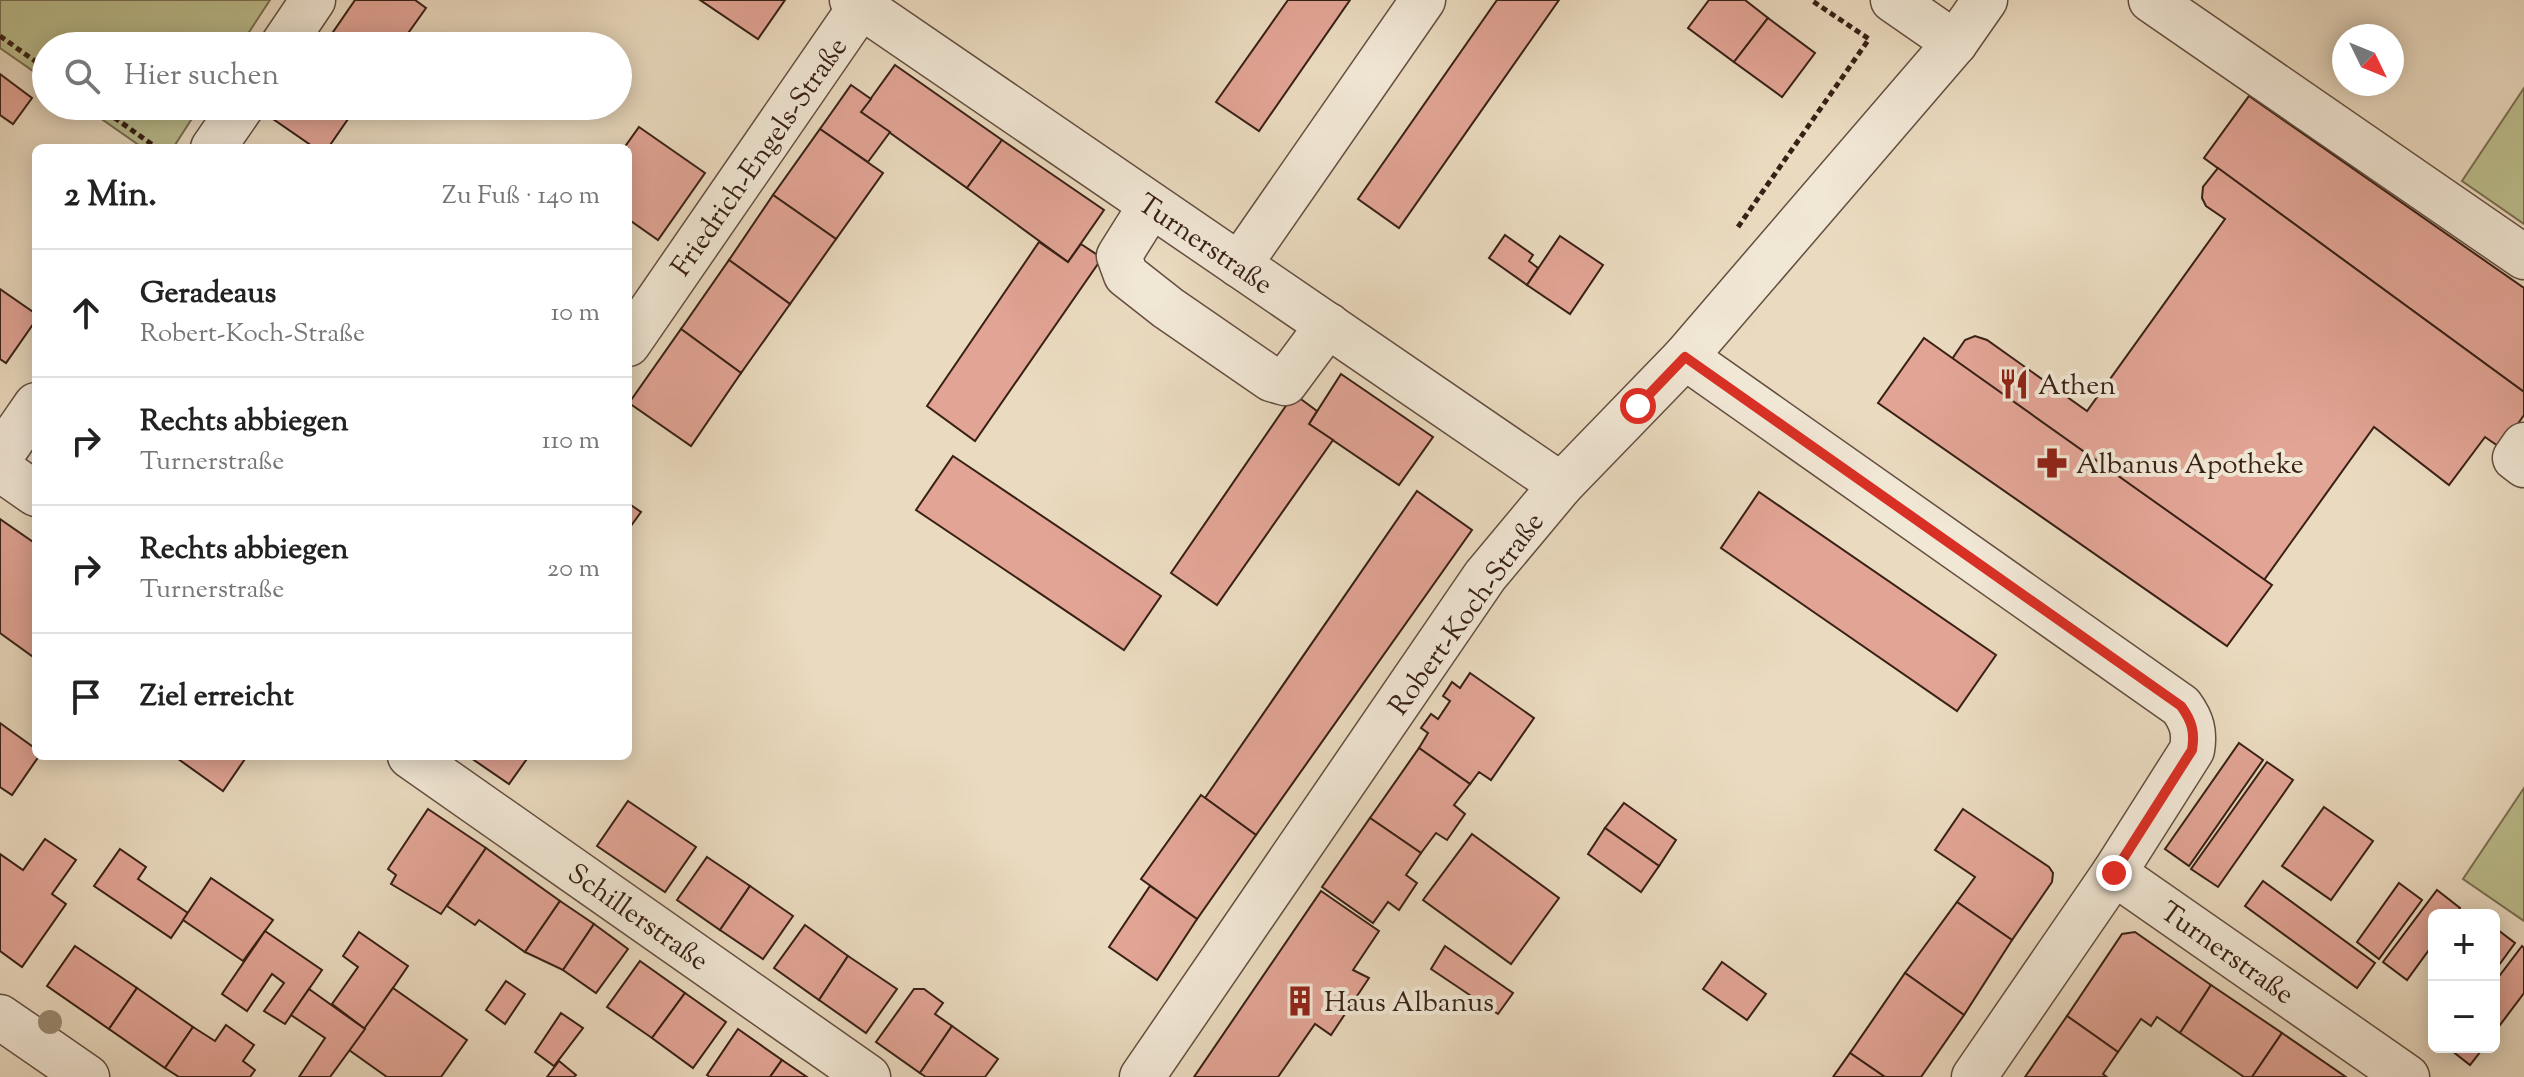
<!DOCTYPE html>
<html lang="de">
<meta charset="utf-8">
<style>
body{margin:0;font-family:"Sorts Mill Goudy",serif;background:#f6f6f6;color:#222}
.controls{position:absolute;right:24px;bottom:24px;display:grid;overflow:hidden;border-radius:12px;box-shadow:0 4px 20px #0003}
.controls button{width:72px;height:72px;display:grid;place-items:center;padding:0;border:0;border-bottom:2px solid #e0e0e0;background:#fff;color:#222;font:40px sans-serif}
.compass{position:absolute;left:2332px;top:24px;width:72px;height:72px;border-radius:50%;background:#fff;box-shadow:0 4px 20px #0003;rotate:133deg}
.stop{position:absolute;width:24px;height:24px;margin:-18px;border:6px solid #d93025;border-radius:50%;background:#fff}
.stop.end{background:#d93025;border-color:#fff;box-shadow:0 2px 8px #0008}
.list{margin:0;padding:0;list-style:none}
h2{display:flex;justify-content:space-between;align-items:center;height:104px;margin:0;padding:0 32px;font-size:34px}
h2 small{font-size:26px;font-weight:400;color:#767676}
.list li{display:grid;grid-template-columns:52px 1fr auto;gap:24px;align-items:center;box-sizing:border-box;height:128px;padding:0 32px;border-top:2px solid #e0e0e0}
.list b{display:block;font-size:30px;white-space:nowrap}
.list p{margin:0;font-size:26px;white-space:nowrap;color:#767676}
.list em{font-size:26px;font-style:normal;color:#767676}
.icon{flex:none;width:44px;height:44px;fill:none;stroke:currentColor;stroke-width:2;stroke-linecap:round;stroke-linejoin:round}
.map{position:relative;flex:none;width:2524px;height:1077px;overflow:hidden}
.search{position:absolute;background:#fff;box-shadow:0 4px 20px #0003;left:32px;top:32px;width:600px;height:88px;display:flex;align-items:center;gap:20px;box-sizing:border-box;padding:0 28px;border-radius:44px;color:#767676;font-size:30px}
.panel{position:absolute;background:#fff;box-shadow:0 4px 20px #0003;left:32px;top:144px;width:600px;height:616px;border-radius:12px}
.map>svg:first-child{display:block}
.green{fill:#bcbe8e;stroke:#7a6f52;stroke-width:2}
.building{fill:#e2a495;stroke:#382015;stroke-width:2}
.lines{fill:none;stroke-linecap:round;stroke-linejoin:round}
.minor-casing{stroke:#644e40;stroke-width:47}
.path{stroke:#382015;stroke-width:5;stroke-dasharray:6 4;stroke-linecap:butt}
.minor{stroke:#f1e7d5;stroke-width:44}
.tree{fill:#9a8a72}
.route{stroke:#d93025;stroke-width:10}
.labels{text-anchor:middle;stroke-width:8;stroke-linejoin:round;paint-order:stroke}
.street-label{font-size:28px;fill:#382015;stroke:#f1e7d5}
.poi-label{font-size:28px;fill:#382015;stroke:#f1e7d5;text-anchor:start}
</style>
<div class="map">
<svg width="2524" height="1077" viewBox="0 0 2524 1077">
<rect width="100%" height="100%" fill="#eadabf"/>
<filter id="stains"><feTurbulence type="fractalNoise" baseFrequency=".0025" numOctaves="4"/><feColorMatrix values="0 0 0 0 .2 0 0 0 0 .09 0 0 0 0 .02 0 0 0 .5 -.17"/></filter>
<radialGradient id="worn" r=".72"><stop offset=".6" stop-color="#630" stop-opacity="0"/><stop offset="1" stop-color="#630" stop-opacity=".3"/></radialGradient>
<g class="green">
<path d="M0,0H270L240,46H46V80L0,48Z"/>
<path d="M2524,88V224L2462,181Z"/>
<path d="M83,106H200L173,148H143Z"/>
<path d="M2524,788V921L2463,879Z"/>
</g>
<g class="building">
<path d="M355,0H415L426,8L399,46H347L331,35Z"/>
<path d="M700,0H785L758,39Z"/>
<path d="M1288,0H1350L1259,131L1216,102Z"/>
<path d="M1497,0H1559L1399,228L1358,199Z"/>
<path d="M1709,0H1745L1768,18L1734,62L1688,28Z"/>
<path d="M1768,18L1815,53L1782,97L1734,62Z"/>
<path d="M895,65L1002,140L967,188L861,112Z"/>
<path d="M0,74L32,98L13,124L0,115Z"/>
<path d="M851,85L871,99L861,112L890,132L868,162L820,129Z"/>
<path d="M2249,96L2524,288V392L2204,158Z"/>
<path d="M282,106H357L328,148H315L273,119Z"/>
<path d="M639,127L705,173L658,240L628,219V148H624Z"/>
<path d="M820,129L883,173L836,239L773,195Z"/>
<path d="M1002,140L1104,210L1068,262L967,188Z"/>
<path d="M2218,168L2524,392V415L2501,448L2485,437L2449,485L2374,427L2264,580L1952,359L1965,340L1975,336L1987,340L2087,411L2225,219L2206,206L2202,198L2203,187Z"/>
<path d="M773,195L836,239L790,304L729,260Z"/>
<path d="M1505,235L1533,255L1529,261L1538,268L1527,285L1489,258Z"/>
<path d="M1560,236L1603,265L1570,314L1527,285Z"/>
<path d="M1039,242L1068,262L1081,244L1102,258L975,441L927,406Z"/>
<path d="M729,260L790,304L741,373L681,329Z"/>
<path d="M0,289L36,314V320L6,363L0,359Z"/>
<path d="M681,329L741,373L691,446L629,403Z"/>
<path d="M1924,338L2272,585L2227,646L1878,403Z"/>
<path d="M1341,374L1433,437L1399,485L1309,424Z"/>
<path d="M1294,394L1317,411L1309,424L1333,440L1217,605L1171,573Z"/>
<path d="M953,456L1161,596L1124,650L916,510Z"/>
<path d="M1417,491L1472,530L1256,835L1205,798Z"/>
<path d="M1759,492L1996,655L1957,711L1721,548Z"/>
<path d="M628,503L641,512L628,530Z"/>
<path d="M0,519L36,544V659L0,633Z"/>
<path d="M1470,673L1534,718L1491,780L1479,772L1470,784L1419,748L1428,733L1421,728L1431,714L1438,719L1450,701L1443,696L1452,682L1460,688Z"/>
<path d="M0,723L36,749V756H39L12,795L0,787Z"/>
<path d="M2239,743L2263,760L2189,866L2165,849Z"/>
<path d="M1419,748L1470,784L1454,805L1465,814L1447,840L1436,833L1421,853L1370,818Z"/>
<path d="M174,756H247L223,791Z"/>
<path d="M468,756H529L509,784Z"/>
<path d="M2267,762L2293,780L2218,887L2191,869Z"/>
<path d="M1201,795L1256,835L1197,919L1141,879Z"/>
<path d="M628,801L696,847L665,892L597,846Z"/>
<path d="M1624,803L1676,840L1659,866L1605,828Z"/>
<path d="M2324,807L2373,841L2331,900L2282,866Z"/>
<path d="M428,809L486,848L441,914L391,884L396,875L388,869Z"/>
<path d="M1963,809L2049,867L2053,873L2052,882L2012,940L1957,902L1975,877L1935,850Z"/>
<path d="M1370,818L1421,853L1406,875L1417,883L1399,910L1388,902L1373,923L1322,887Z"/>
<path d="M1605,828L1659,866L1641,892L1588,854Z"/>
<path d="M1472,834L1559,898L1511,964L1423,900Z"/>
<path d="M45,839L76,860L52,894L66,904L22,967L0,951V854L23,870Z"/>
<path d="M486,848L560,901L525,952L479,920L475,925L447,906Z"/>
<path d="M120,849L146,867L138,879L188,913L171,938L94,886Z"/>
<path d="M707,857L750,886L720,930L677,900Z"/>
<path d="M211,878L273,920L243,961L183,920Z"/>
<path d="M2263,881L2375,963L2357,988L2245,906Z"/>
<path d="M2399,883L2422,900L2379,959L2357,942Z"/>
<path d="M750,886L793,916L763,959L720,930Z"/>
<path d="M1150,886L1197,919L1157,980L1109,947Z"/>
<path d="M2437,890L2460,908L2455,915H2434V943L2407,980L2383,962Z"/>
<path d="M1321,891L1379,931L1353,970L1369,978L1331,1035L1315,1024L1278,1077H1194Z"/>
<path d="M560,901L594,924L563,970L525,952Z"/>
<path d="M1957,902L2012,940L1964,1015L1905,973Z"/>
<path d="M594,924L628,949L596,993L563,970Z"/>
<path d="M805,925L848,956L819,1000L774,968Z"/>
<path d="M2494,927L2515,943L2494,972Z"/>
<path d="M265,931L322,970L285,1024L264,1011L284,983L272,974L247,1011L222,994Z"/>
<path d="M359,932L408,966L365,1029L332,1004L358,967L343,956Z"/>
<path d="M2135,932L2211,985L2180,1033L2157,1017L2151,1026L2141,1019L2118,1052L2067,1016L2122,934Z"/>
<path d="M75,946L137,988L109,1029L47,986Z"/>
<path d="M1445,946L1513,993L1498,1014L1431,969Z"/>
<path d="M2522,946L2524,948V993L2494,1033V983Z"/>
<path d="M848,956L897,989L866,1033L819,1000Z"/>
<path d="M640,961L685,993L652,1038L607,1007Z"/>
<path d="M1722,962L1766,994L1747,1020L1703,989Z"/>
<path d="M1905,973L1964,1015L1921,1077H1885L1850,1053Z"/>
<path d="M506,981L525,994L505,1024L486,1010Z"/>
<path d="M2211,985L2282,1033L2252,1077H2244L2180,1033Z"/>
<path d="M137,988L193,1027L165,1068L109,1029Z"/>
<path d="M393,988L467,1040L441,1077H387L349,1050Z"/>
<path d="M309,989L365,1029L330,1077H299L325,1038L291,1015Z"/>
<path d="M914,989H924L943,1003L935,1014L952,1026L920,1073L876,1042Z"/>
<path d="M685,993L726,1022L693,1068L652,1038Z"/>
<path d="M561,1013L583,1028L554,1066L535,1052Z"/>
<path d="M2067,1016L2118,1052L2103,1074L2107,1077H2025Z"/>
<path d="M226,1025L254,1045L243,1061L255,1070L250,1077H179L165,1068L193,1027L215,1041Z"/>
<path d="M952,1026L998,1059L985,1077H926L920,1073Z"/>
<path d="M738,1029L782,1060L770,1077H710L707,1075Z"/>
<path d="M2282,1033L2346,1077H2252Z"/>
<path d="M2447,1047H2484L2470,1065Z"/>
<path d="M1850,1053L1885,1077H1833Z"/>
<path d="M782,1060L807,1077H770Z"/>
<path d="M559,1061L576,1075L574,1077H547Z"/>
</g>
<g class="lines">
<g class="minor-casing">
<g id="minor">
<path d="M852,0L1561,485"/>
<path d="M1893,0L1955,43"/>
<path d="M2151,0L2524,257"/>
<path d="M282,46L313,0"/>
<path d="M213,148L242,106"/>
<path d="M1151,205L1119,256L1126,275L1168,308L1271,379L1285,383L1328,325"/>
<path d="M1239,265L1423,0"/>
<path d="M628,344L861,6"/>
<path d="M1685,357L2181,706C2192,721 2195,732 2192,750L2114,873L2407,1077"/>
<path d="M2524,445L2515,458L2524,465"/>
<path d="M0,457L36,405"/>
<path d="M0,469L36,494"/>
<path d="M410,756L868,1077"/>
<path d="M0,1017L87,1077"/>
<path d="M1142,1077L1485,576L1561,485L1685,357L1955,43L1985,0"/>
<path d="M1974,1077L2114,873"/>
</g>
</g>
<g class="path">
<path d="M0,36L46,69"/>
<path d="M98,106L157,148"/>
<path d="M1738,227L1869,39L1811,0"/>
</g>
<use href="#minor" class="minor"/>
</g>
<circle class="tree" cx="50" cy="1022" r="12"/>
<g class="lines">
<path class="route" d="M1638,406L1685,357L2181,706C2192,721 2195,732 2192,750L2114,873"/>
</g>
<defs>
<g id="restaurant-bare" transform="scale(2.4)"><path d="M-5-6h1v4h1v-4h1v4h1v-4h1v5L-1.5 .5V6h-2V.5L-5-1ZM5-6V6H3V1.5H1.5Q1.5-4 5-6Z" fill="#8f2418" stroke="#f1e7d5" stroke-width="2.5" paint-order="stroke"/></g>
<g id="pharmacy-bare" transform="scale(2.4)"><path d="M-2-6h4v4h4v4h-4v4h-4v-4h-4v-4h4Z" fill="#8f2418" stroke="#f1e7d5" stroke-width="2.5" paint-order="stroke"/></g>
<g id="building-bare" transform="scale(2.4)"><path d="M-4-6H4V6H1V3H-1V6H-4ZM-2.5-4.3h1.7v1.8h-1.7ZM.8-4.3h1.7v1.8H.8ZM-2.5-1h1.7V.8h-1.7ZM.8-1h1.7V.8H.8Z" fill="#8f2418" stroke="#f1e7d5" stroke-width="2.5" paint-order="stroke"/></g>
</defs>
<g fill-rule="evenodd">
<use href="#restaurant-bare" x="2014" y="384"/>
<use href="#pharmacy-bare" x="2052" y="463"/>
<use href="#building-bare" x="1300" y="1001"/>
</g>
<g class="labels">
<g class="street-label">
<text transform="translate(758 156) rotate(-55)" y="10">Friedrich-Engels-Straße</text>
<text transform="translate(1206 243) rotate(34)" y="10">Turnerstraße</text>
<text transform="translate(1465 613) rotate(-54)" y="10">Robert-Koch-Straße</text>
<text transform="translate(639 916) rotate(35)" y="10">Schillerstraße</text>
<text transform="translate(2228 952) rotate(35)" y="10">Turnerstraße</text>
</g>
<g class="poi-label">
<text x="2038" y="394">Athen</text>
<text x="2076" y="473">Albanus Apotheke</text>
<text x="1324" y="1011">Haus Albanus</text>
</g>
</g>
<rect width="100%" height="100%" filter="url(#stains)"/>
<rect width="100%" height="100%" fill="url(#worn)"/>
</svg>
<div class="controls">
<button>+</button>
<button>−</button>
</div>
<svg class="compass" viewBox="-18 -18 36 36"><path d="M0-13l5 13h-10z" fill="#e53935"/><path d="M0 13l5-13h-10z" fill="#767676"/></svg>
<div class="stop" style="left:1638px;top:406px"></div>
<div class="stop end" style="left:2114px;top:873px"></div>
<div class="search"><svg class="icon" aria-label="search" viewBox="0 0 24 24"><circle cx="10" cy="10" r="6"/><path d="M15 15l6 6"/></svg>Hier suchen</div>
<section class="panel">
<h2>2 Min.<small>Zu Fuß · 140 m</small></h2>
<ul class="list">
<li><svg class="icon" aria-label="ahead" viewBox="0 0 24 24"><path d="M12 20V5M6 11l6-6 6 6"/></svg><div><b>Geradeaus</b><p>Robert-Koch-Straße</p></div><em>10 m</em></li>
<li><svg class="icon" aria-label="right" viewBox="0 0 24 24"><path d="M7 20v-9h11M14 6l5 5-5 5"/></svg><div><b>Rechts abbiegen</b><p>Turnerstraße</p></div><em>110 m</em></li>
<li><svg class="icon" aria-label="right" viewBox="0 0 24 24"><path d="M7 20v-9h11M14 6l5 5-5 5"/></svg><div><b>Rechts abbiegen</b><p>Turnerstraße</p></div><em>20 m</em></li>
<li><svg class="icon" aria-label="arrive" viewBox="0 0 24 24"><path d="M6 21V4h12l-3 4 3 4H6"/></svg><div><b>Ziel erreicht</b></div></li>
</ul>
</section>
</div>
